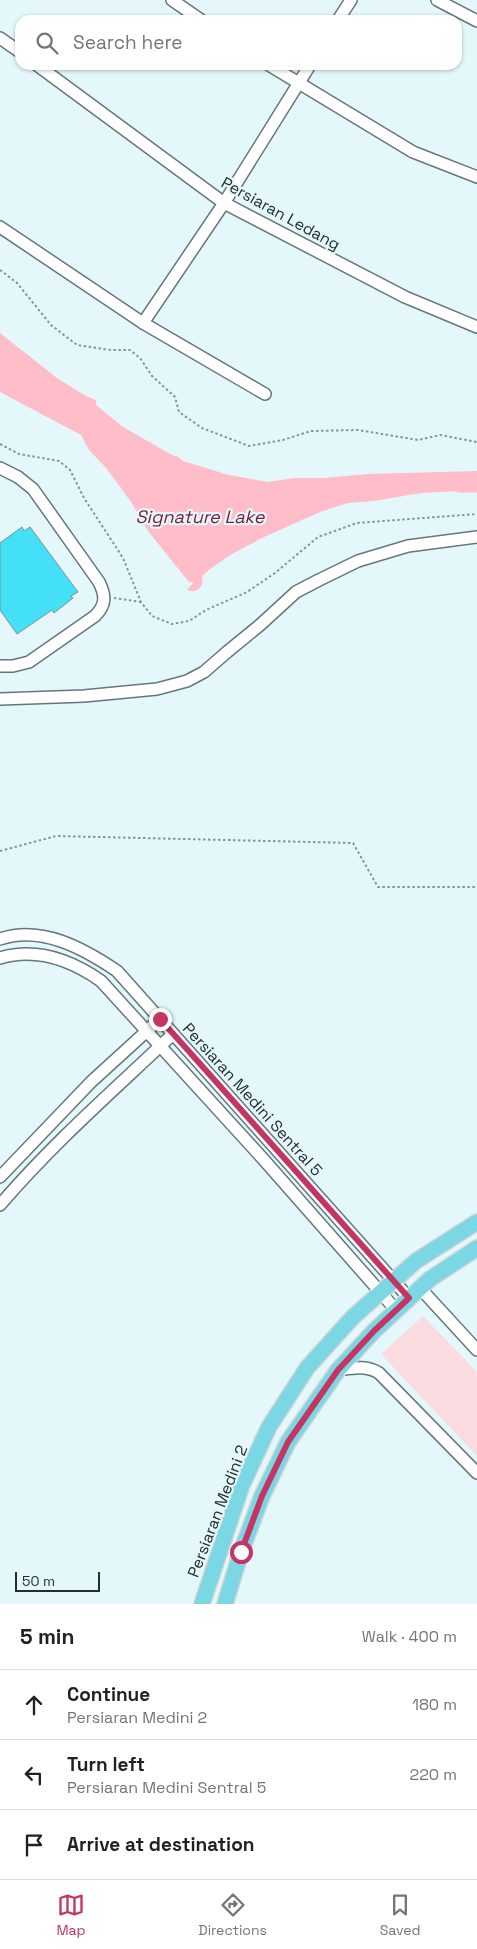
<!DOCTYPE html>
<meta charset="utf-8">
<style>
body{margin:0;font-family:"Space Grotesk",sans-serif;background:#f6f6f6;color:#202124}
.scale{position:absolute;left:15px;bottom:12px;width:85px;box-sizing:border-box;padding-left:5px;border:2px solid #252d2e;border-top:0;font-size:14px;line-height:18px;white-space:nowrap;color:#252d2e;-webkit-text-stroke:4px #e4f8fc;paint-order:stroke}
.stop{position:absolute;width:15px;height:15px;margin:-11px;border:4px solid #c33562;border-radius:50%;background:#fff}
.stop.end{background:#c33562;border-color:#fff;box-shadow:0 1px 5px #0008}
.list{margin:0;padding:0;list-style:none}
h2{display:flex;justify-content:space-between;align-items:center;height:65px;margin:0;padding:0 20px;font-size:21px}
h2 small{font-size:16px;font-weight:400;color:#757577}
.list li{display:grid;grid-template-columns:32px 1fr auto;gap:15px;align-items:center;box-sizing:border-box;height:70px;padding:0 20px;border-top:1px solid #e0e0e0}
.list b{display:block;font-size:19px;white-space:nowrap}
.list p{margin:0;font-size:16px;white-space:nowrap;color:#757577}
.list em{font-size:16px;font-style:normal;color:#757577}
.icon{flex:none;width:28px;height:28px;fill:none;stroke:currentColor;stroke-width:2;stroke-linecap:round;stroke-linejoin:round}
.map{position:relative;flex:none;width:477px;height:1604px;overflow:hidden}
.search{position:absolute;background:#fff;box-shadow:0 1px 4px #0004;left:15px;right:15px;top:15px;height:55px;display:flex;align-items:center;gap:12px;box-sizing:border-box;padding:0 18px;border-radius:15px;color:#757577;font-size:19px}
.sheet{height:275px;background:#fff}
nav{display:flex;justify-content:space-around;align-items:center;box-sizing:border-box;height:70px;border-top:1px solid #e0e0e0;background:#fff;font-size:14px;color:#757577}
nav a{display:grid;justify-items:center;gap:2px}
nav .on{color:#c33562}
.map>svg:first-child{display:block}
.green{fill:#f9dbe0}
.water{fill:#ffbcc9}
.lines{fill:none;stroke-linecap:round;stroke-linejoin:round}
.stream{stroke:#ffbcc9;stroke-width:3}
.building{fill:#43e0f8;stroke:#7f9194}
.minor-casing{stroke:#66777b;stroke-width:14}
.major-casing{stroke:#d3d5d5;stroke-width:18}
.path{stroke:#879598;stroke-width:2;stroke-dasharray:2.5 2.5;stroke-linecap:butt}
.minor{stroke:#fff;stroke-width:11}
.major{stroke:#7cd7e4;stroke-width:15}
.route{stroke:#c33562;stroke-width:6}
.labels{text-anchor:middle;stroke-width:4.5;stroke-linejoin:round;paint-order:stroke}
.street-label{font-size:16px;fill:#252d2e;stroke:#e4f8fc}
.water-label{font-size:18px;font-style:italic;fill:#791c3a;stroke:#e4f8fc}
</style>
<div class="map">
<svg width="477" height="1604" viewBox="0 0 477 1604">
<rect width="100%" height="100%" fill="#e4f8fc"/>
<path class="green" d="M423,1316L477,1372V1456L381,1354Z"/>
<path class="water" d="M0,333L57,378L86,396L96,400V405L123,427L174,456H177L183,461L229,475L268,482L294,478H323L368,474L477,471V490L421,493L374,501L348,503L320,512L262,538L232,554L210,569L202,576C205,586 197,594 187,590L194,582H189L184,576L148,531L131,502L107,469L89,450L81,435L0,392Z"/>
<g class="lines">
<path class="stream" d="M458,491H477"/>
</g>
<path class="building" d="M22,527L24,531L30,527L78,592L71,596L73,598L54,613L52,610L17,634L0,610V543Z"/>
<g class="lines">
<g class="minor-casing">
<g id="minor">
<path d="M172,0L201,20"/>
<path d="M437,0L477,21"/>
<path d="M338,20L351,0"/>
<path d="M0,38L20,52"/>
<path d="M37,65L224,203L405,297L477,327"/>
<path d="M269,65L413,152L477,177"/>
<path d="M0,227L143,323L265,394"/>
<path d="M143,323L224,203L310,65"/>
<path d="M0,468L18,477L33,489L99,582C106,596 106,605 95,616L29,662L13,666H0"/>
<path d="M0,699L84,696L157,689L187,681L204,672L227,652L260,625L296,592L319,580L358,561L408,546L477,537"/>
<path d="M0,939C41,925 83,948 117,971L409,1298"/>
<path d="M0,958C37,947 71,960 101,981L264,1160L396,1310"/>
<path d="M0,1177L91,1082L160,1019"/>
<path d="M0,1205C53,1143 114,1090 173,1034"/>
<path d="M420,1288L477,1350"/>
<path d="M338,1370C353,1368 366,1365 379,1373L477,1473"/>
</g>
</g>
<g class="major-casing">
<g id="major">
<path d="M202,1604L242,1485L269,1427L307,1368L353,1317L416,1261L477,1222"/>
<path d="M225,1604L241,1552L262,1496L288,1442L338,1370L374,1331L430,1279L477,1248"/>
</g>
</g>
<g class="path">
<path d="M0,270L17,283L51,325L77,345L111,350H130L140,358L152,376L175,397L179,412L202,428L249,446L283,440L311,431L358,430L418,440L440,435L477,442"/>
<path d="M0,444L19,454L59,461L70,470L84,498L123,558L141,602L152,616L172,624L189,621L206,610L247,592L275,573L318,537L357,523L477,514"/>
<path d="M114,598L141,602"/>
<path d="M0,851L56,836L353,843L378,887H477"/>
</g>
<use href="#minor" class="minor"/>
<use href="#major" class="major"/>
</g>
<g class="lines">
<path class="route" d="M160,1019L409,1298L374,1331L338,1370L288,1442L262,1496L241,1552"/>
</g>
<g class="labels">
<g class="street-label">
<text transform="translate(281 213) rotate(29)" y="6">Persiaran Ledang</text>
<text transform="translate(253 1099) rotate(48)" y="6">Persiaran Medini Sentral 5</text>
<text transform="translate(217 1511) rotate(-69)" y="6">Persiaran Medini 2</text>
</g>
<g class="water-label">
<text x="200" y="523">Signature Lake</text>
</g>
</g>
</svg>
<div class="scale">50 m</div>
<div class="stop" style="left:241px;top:1552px"></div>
<div class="stop end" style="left:160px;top:1019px"></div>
<div class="search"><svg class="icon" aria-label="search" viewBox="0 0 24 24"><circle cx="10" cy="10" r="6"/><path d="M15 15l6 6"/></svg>Search here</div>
</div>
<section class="sheet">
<h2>5 min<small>Walk · 400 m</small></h2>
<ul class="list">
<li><svg class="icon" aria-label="ahead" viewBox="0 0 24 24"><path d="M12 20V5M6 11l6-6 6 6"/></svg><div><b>Continue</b><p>Persiaran Medini 2</p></div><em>180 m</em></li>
<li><svg class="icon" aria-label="left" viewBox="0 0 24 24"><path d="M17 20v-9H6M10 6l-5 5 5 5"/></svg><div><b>Turn left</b><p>Persiaran Medini Sentral 5</p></div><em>220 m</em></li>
<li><svg class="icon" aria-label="arrive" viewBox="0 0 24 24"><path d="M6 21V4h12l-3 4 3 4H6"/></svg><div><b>Arrive at destination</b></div></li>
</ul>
</section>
<nav>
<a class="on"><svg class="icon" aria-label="map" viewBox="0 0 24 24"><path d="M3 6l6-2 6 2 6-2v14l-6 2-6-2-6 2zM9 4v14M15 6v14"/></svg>Map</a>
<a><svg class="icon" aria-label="directions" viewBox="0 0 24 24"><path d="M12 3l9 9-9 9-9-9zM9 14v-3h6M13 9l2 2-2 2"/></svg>Directions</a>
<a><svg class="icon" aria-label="saved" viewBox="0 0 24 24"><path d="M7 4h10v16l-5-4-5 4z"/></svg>Saved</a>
</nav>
